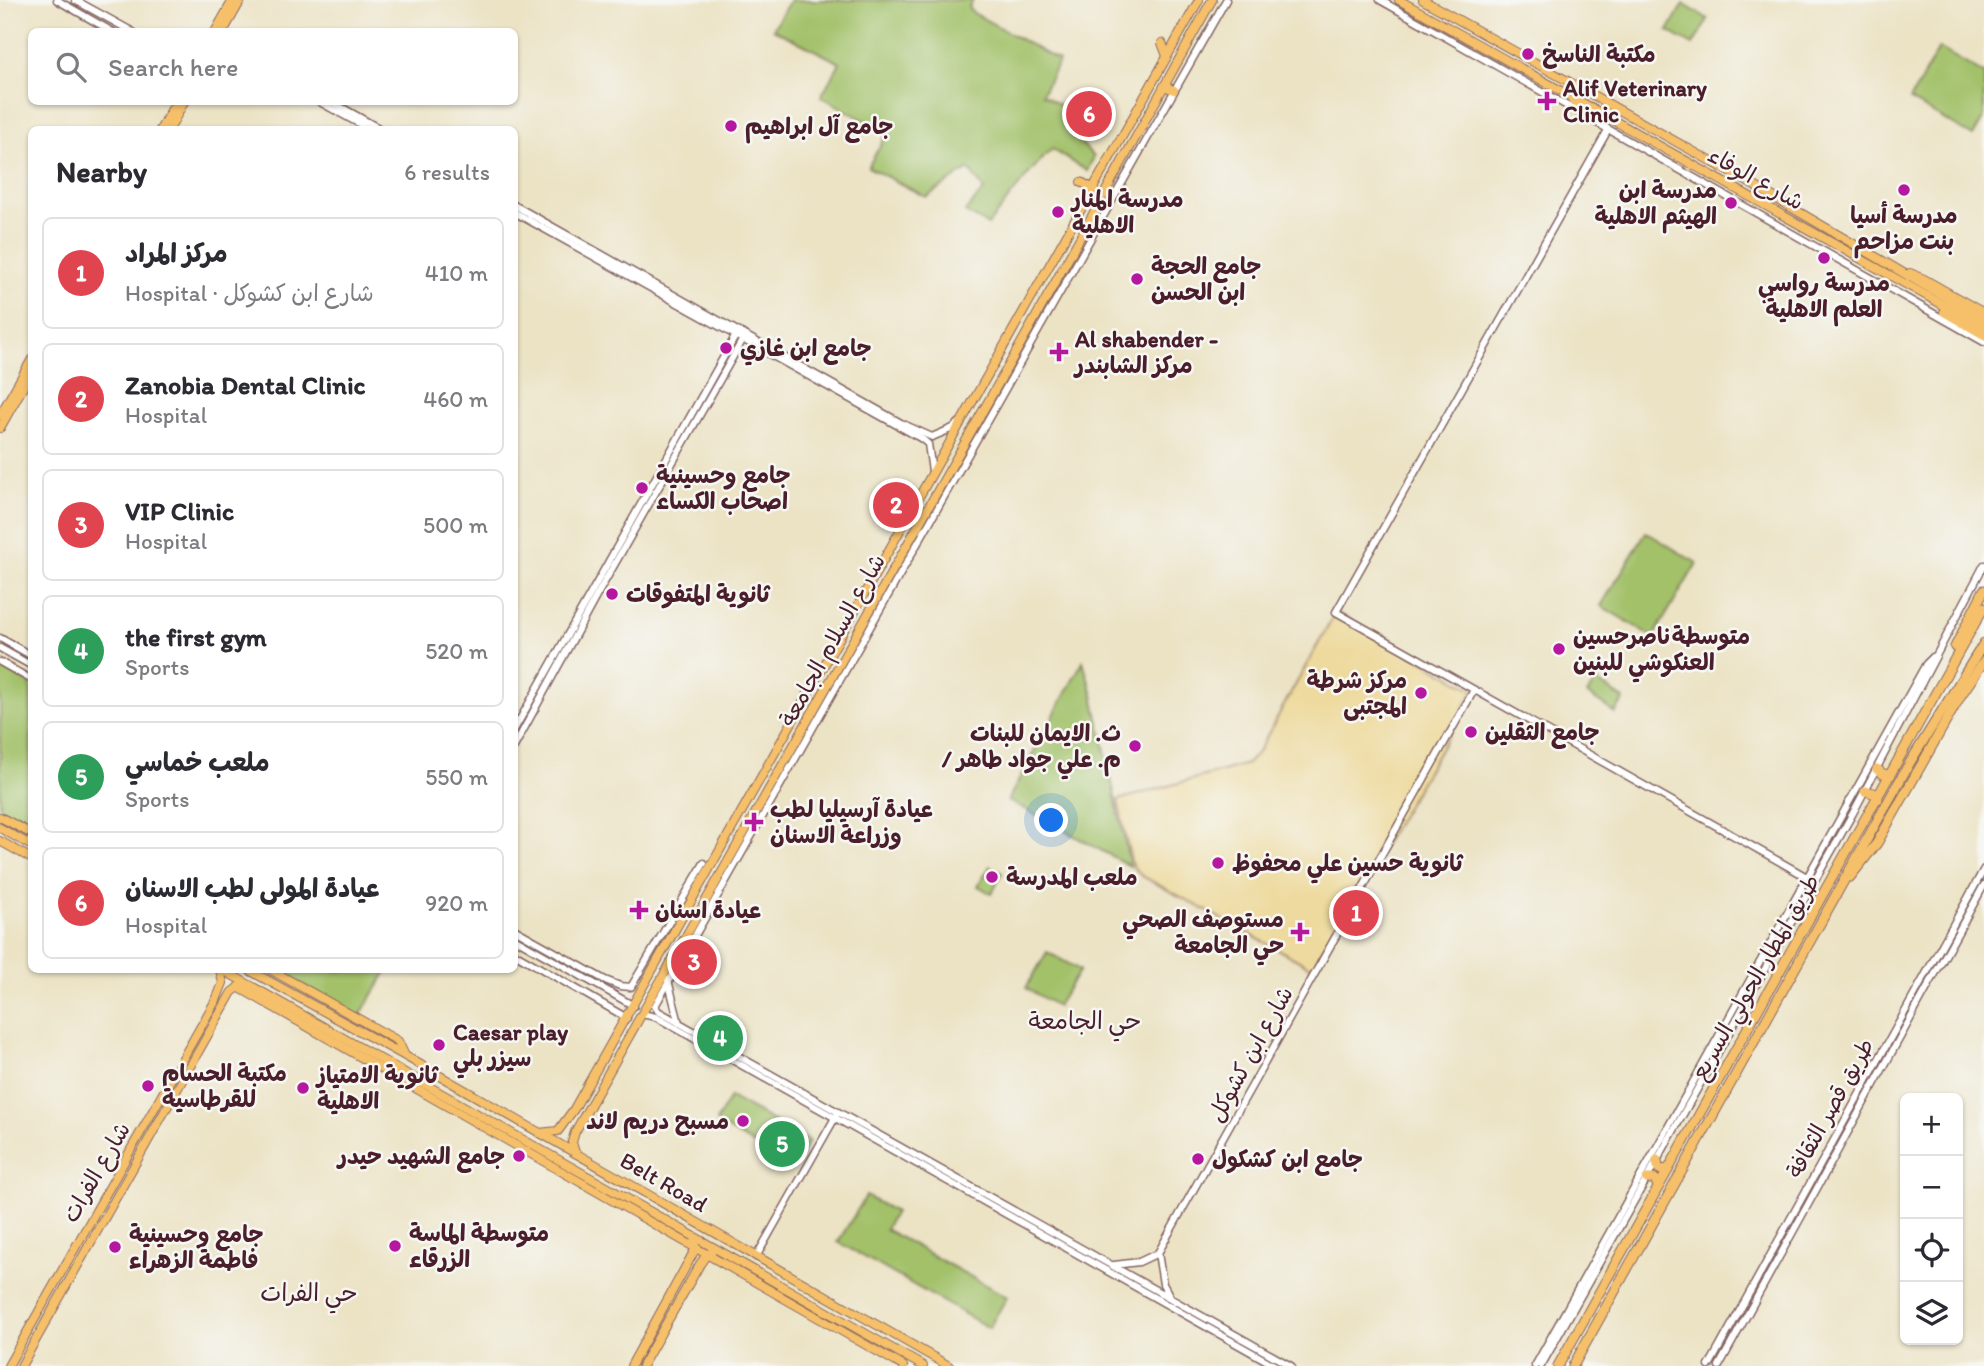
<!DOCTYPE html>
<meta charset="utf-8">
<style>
body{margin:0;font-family:Itim,"Playpen Sans Arabic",sans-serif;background:#f2f2f3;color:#2b2b33}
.controls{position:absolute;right:21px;bottom:21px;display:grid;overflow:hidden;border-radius:10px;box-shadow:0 2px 5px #0004}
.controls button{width:63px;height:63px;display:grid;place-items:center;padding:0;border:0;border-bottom:2px solid #e1e1e2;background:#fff;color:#2b2b33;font:35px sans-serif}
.you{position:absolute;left:1052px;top:821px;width:24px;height:24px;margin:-18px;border:5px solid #fff;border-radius:50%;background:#1a73e8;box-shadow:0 0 0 10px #1a73e833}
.badge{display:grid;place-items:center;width:46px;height:46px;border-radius:50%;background:#d93025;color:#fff;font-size:23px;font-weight:700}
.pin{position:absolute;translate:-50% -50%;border:4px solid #fff;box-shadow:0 2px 7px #0006}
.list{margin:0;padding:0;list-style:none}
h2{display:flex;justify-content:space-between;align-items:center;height:91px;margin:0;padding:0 28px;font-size:30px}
h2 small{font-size:23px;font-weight:400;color:#7c7c81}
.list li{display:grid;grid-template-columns:46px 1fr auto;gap:21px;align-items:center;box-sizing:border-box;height:112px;margin:0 14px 14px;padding:0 14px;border:2px solid #e1e1e2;border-radius:10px}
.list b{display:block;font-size:26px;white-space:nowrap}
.list p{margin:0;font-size:23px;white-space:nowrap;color:#7c7c81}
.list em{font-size:23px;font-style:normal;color:#7c7c81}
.icon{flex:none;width:38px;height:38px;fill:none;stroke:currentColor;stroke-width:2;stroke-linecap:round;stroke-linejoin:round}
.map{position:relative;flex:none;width:1984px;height:1366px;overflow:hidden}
.search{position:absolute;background:#fff;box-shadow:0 2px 5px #0004;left:28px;top:28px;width:490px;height:77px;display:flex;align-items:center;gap:18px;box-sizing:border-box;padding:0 24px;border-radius:10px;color:#7c7c81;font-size:26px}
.panel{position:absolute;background:#fff;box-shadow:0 2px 5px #0004;left:28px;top:126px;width:490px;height:847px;border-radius:10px}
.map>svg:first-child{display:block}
.green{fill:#a2c169;stroke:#76704a;stroke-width:2}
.sand{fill:#eeda9e;stroke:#9c7c64;stroke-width:2}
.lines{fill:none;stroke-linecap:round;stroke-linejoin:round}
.minor-casing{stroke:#836461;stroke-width:9}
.major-casing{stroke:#836461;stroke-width:10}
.highway-casing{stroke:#836461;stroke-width:11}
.minor{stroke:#fff;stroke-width:6}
.major{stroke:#f6c06b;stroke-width:8}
.highway{stroke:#f6c06b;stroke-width:9}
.poi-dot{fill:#b5179e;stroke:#f6f6f2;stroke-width:2.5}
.labels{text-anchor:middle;stroke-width:5;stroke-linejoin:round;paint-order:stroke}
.poi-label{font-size:23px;font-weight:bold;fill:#4a1f2b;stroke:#f6f6f2;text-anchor:start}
.street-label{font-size:23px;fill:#4a1f2b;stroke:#f6f6f2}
.neighbourhood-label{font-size:24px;fill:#4a1f2b;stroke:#f6f6f2}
</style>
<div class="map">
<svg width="1984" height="1366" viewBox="0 0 1984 1366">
<rect width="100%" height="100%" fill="#f6f6f2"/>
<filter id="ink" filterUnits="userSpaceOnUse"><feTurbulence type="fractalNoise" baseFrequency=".0143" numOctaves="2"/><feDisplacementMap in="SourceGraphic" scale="14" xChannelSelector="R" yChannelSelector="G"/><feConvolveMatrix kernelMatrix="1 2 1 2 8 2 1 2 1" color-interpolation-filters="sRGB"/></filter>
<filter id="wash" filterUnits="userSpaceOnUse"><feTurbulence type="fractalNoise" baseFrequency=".00686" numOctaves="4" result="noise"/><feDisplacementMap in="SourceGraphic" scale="28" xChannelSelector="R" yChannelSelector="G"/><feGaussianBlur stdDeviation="1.57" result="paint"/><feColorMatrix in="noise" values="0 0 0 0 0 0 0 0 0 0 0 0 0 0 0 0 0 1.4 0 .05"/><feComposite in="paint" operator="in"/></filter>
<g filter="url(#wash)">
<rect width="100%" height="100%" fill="#ece3c5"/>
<g class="green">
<path d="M790,0H973L969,7L972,12L1059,61L1042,94L1074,114L1072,133L1094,157L1087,171L1052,149C1028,171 1009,200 988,225L965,212L984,190L969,169L926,197L868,167L885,137L883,131L821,96L840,63L773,29Z"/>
<path d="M1683,4L1708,19L1693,45L1668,31Z"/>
<path d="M1939,48L1984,74V117L1973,136L1910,100Z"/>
<path d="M1646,532L1697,563L1653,637L1601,606Z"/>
<path d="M1083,661L1093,695L1130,866L1008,800Z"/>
<path d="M0,666L31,685V831L0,814Z"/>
<path d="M1596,681L1624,699L1615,713L1587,694Z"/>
<path d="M990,866L1002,873L992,894L978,886Z"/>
<path d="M1047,952L1080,970L1057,1006L1026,988Z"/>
<path d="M277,970H388L359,1017Z"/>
<path d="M730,1097L809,1141L793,1168L716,1122Z"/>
<path d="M866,1196L895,1212L885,1229L1007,1297L989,1328L838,1242Z"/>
</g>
<path class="sand" d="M1336,612L1474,690C1422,784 1364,874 1312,968L1142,876L1134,868L1131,861L1118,800L1247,764L1258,752Z"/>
</g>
<g filter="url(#ink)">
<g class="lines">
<g class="minor-casing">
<g id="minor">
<path d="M57,0L113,32"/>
<path d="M75,0L133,32"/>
<path d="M1226,0L655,1006L658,1011L1291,1366"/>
<path d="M1380,0L1984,342"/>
<path d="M320,102L371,130"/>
<path d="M332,102L382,130"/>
<path d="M1608,130L1336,612L1814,881"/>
<path d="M514,205L901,423L932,437L953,428L960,422"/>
<path d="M514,212L922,439L928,444L932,471"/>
<path d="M0,638L32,656"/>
<path d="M0,648L32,666"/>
<path d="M0,662L32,680"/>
<path d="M514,730L736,335"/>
<path d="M514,747L597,595L743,339"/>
<path d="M514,929L605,980L620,986L631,987L704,863"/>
<path d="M514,938L634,1006"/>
<path d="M514,953L627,1018"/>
<path d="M668,980L679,1023"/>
<path d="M642,1014L656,1017L1276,1366"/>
<path d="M1158,1253L1474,690"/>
<path d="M1158,1253L1163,1284L1170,1297"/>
<path d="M756,1257L836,1116"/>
<path d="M1114,1265L1139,1262L1158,1253"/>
<path d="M1535,1366L1926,664L1933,657"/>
<path d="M1541,1366L1853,813L1984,565"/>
<path d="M1709,1366L1984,869"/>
<path d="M1719,1366L1984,885"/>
</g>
</g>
<g class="major-casing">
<g id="major">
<path d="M1399,0L1984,328"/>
<path d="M1423,0L1739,177L1984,320"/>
<path d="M215,32L233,0"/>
<path d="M223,32L241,0"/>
<path d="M1162,43L1167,56"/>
<path d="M1164,86L1174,90"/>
<path d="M1571,98L1580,113"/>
<path d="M160,130L176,102"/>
<path d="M169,130L184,102"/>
<path d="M1081,182L1094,189"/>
<path d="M1910,273L1924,279L1984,313"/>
<path d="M1944,312L1984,335"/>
<path d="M0,415L32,359"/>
<path d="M0,428L32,371"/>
<path d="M0,817L32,834"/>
<path d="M0,828L32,846"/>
<path d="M0,841L32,859"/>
<path d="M223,970L923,1366"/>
<path d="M249,970L405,1056L949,1366"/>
<path d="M271,970L398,1041L405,1056"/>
<path d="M238,987L903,1366"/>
<path d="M539,1133L558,1131L574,1109L1199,0"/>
<path d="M575,1153L572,1142L575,1132L1032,324L1212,0"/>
<path d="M8,1366L217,998L223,983L220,970"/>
<path d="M21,1366L232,992L242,985"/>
<path d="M631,1366L696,1248L694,1243"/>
<path d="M642,1366L700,1264L707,1254L711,1253"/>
</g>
</g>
<g class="highway-casing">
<g id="highway">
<path d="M1955,647L1984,590"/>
<path d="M1877,769L1883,774L1891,775"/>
<path d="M1865,791L1874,793L1878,799"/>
<path d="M1850,877L1877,843L1961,695L1984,661"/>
<path d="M1657,1160L1658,1168L1661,1170L1668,1169"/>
<path d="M1647,1179H1655L1658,1186"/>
<path d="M1558,1366L1984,607"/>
<path d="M1573,1366L1909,764L1984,643"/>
</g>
</g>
<use href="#minor" class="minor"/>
<use href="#major" class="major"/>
<use href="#highway" class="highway"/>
</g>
</g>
<g class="poi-dot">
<circle cx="1528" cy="54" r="7"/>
<path d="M1543.5 90.5h7v7h7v7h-7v7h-7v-7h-7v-7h7z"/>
<circle cx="731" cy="126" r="7"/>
<circle cx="1904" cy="190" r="7"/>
<circle cx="1731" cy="203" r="7"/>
<circle cx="1058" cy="212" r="7"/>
<circle cx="1824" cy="258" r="7"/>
<circle cx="1137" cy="279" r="7"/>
<circle cx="726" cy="348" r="7"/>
<path d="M1055.5 341.5h7v7h7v7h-7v7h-7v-7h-7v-7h7z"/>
<circle cx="642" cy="488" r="7"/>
<circle cx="612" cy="594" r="7"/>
<circle cx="1559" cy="649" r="7"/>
<circle cx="1421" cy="693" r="7"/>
<circle cx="1471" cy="732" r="7"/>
<circle cx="1135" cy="746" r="7"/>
<path d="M750.5 811.5h7v7h7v7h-7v7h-7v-7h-7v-7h7z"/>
<circle cx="1218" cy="863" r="7"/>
<circle cx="992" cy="877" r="7"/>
<path d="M635.5 899.5h7v7h7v7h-7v7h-7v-7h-7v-7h7z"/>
<path d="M1296.5 921.5h7v7h7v7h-7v7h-7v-7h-7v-7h7z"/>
<circle cx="439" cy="1045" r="7"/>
<circle cx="148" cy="1086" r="7"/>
<circle cx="303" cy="1088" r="7"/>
<circle cx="743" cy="1121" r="7"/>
<circle cx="519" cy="1156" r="7"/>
<circle cx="1198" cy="1159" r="7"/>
<circle cx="395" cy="1246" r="7"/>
<circle cx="115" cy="1247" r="7"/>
</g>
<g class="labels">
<g class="poi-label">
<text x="1542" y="62">مكتبة الناسخ</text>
<text x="1563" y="96">Alif Veterinary<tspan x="1563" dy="26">Clinic</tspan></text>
<text x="745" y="134">جامع آل ابراهيم</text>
<text x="1717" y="198" text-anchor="end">مدرسة ابن<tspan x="1717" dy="26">الهيثم الاهلية</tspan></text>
<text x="1072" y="207">مدرسة المنار<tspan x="1072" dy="26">الاهلية</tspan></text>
<text x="1904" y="223" text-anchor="middle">مدرسة أسيا<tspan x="1904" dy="26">بنت مزاحم</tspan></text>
<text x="1151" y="274">جامع الحجة<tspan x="1151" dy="26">ابن الحسن</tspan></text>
<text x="1824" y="291" text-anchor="middle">مدرسة رواسي<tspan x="1824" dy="26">العلم الاهلية</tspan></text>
<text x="1075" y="347">Al shabender -<tspan x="1075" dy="26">مركز الشابندر</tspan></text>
<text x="740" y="356">جامع ابن غازي</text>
<text x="656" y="483">جامع وحسينية<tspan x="656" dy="26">اصحاب الكساء</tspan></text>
<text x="626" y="602">ثانوية المتفوقات</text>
<text x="1573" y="644">متوسطةناصرحسين<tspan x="1573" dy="26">العنكوشي للبنين</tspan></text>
<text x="1407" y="688" text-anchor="end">مركز شرطة<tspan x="1407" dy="26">المجتبى</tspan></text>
<text x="1485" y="740">جامع الثقلين</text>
<text x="1121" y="741" text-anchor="end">ث. الايمان للبنات<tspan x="1121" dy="26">/ م. علي جواد طاهر</tspan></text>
<text x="770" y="817">عيادة آرسيليا لطب<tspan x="770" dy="26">وزراعة الاسنان</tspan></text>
<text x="1232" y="871">ثانوية حسين علي محفوظ</text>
<text x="1006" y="885">ملعب المدرسة</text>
<text x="655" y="918">عيادة اسنان</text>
<text x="1284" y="927" text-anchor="end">مستوصف الصحي<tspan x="1284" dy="26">حي الجامعة</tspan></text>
<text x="453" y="1040">Caesar play<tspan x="453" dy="26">سيزر بلي</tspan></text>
<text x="162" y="1081">مكتبة الحسام<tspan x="162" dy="26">للقرطاسية</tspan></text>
<text x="317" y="1083">ثانوية الامتياز<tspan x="317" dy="26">الاهلية</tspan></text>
<text x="729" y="1129" text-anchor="end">مسبح دريم لاند</text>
<text x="505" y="1164" text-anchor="end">جامع الشهيد حيدر</text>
<text x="1212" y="1167">جامع ابن كشكول</text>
<text x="409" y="1241">متوسطة الماسة<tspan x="409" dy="26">الزرقاء</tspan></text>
<text x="129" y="1242">جامع وحسينية<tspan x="129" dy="26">فاطمة الزهراء</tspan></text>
</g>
<g class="street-label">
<text transform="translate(1756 178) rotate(29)" y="8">شارع الوفاء</text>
<text transform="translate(832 640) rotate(-61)" y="8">شارع السلام الجامعة</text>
<text transform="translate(1755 977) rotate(-60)" y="8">طريق المطار الحولي السريع</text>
<text transform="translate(1250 1054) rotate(-61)" y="8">شارع ابن كشوكل</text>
<text transform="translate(1830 1108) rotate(-61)" y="8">طريق قصر الثقافة</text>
<text transform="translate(96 1172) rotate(-60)" y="8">شارع الفرات</text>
<text transform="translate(664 1182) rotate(30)" y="8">Belt Road</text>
</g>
<g class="neighbourhood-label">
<text x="1085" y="1029">حي الجامعة</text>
<text x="309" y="1301">حي الفرات</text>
</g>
</g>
</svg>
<div class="controls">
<button>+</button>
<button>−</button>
<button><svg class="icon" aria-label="locate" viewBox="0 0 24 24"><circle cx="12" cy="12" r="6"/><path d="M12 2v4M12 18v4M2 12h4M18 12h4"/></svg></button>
<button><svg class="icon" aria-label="layers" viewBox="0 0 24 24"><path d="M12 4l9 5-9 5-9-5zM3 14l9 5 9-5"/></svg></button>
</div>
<div class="you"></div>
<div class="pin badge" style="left:1356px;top:913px;background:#e0444e">1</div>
<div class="pin badge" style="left:896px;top:505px;background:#e0444e">2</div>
<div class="pin badge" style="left:694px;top:962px;background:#e0444e">3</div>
<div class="pin badge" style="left:720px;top:1038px;background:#2e9e5b">4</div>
<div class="pin badge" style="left:782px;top:1144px;background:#2e9e5b">5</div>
<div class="pin badge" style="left:1089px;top:114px;background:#e0444e">6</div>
<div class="search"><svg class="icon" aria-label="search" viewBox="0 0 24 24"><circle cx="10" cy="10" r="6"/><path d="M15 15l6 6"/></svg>Search here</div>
<section class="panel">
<h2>Nearby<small>6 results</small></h2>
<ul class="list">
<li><span class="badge" style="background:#e0444e">1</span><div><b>مركز المراد</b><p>Hospital · شارع ابن كشوكل</p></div><em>410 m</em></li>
<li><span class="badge" style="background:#e0444e">2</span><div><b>Zanobia Dental Clinic</b><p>Hospital</p></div><em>460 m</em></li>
<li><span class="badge" style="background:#e0444e">3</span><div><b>VIP Clinic</b><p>Hospital</p></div><em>500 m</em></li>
<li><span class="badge" style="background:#2e9e5b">4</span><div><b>the first gym</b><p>Sports</p></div><em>520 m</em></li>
<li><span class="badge" style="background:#2e9e5b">5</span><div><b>ملعب خماسي</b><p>Sports</p></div><em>550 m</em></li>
<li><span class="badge" style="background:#e0444e">6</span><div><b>عيادة المولى لطب الاسنان</b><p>Hospital</p></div><em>920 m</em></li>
</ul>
</section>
</div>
